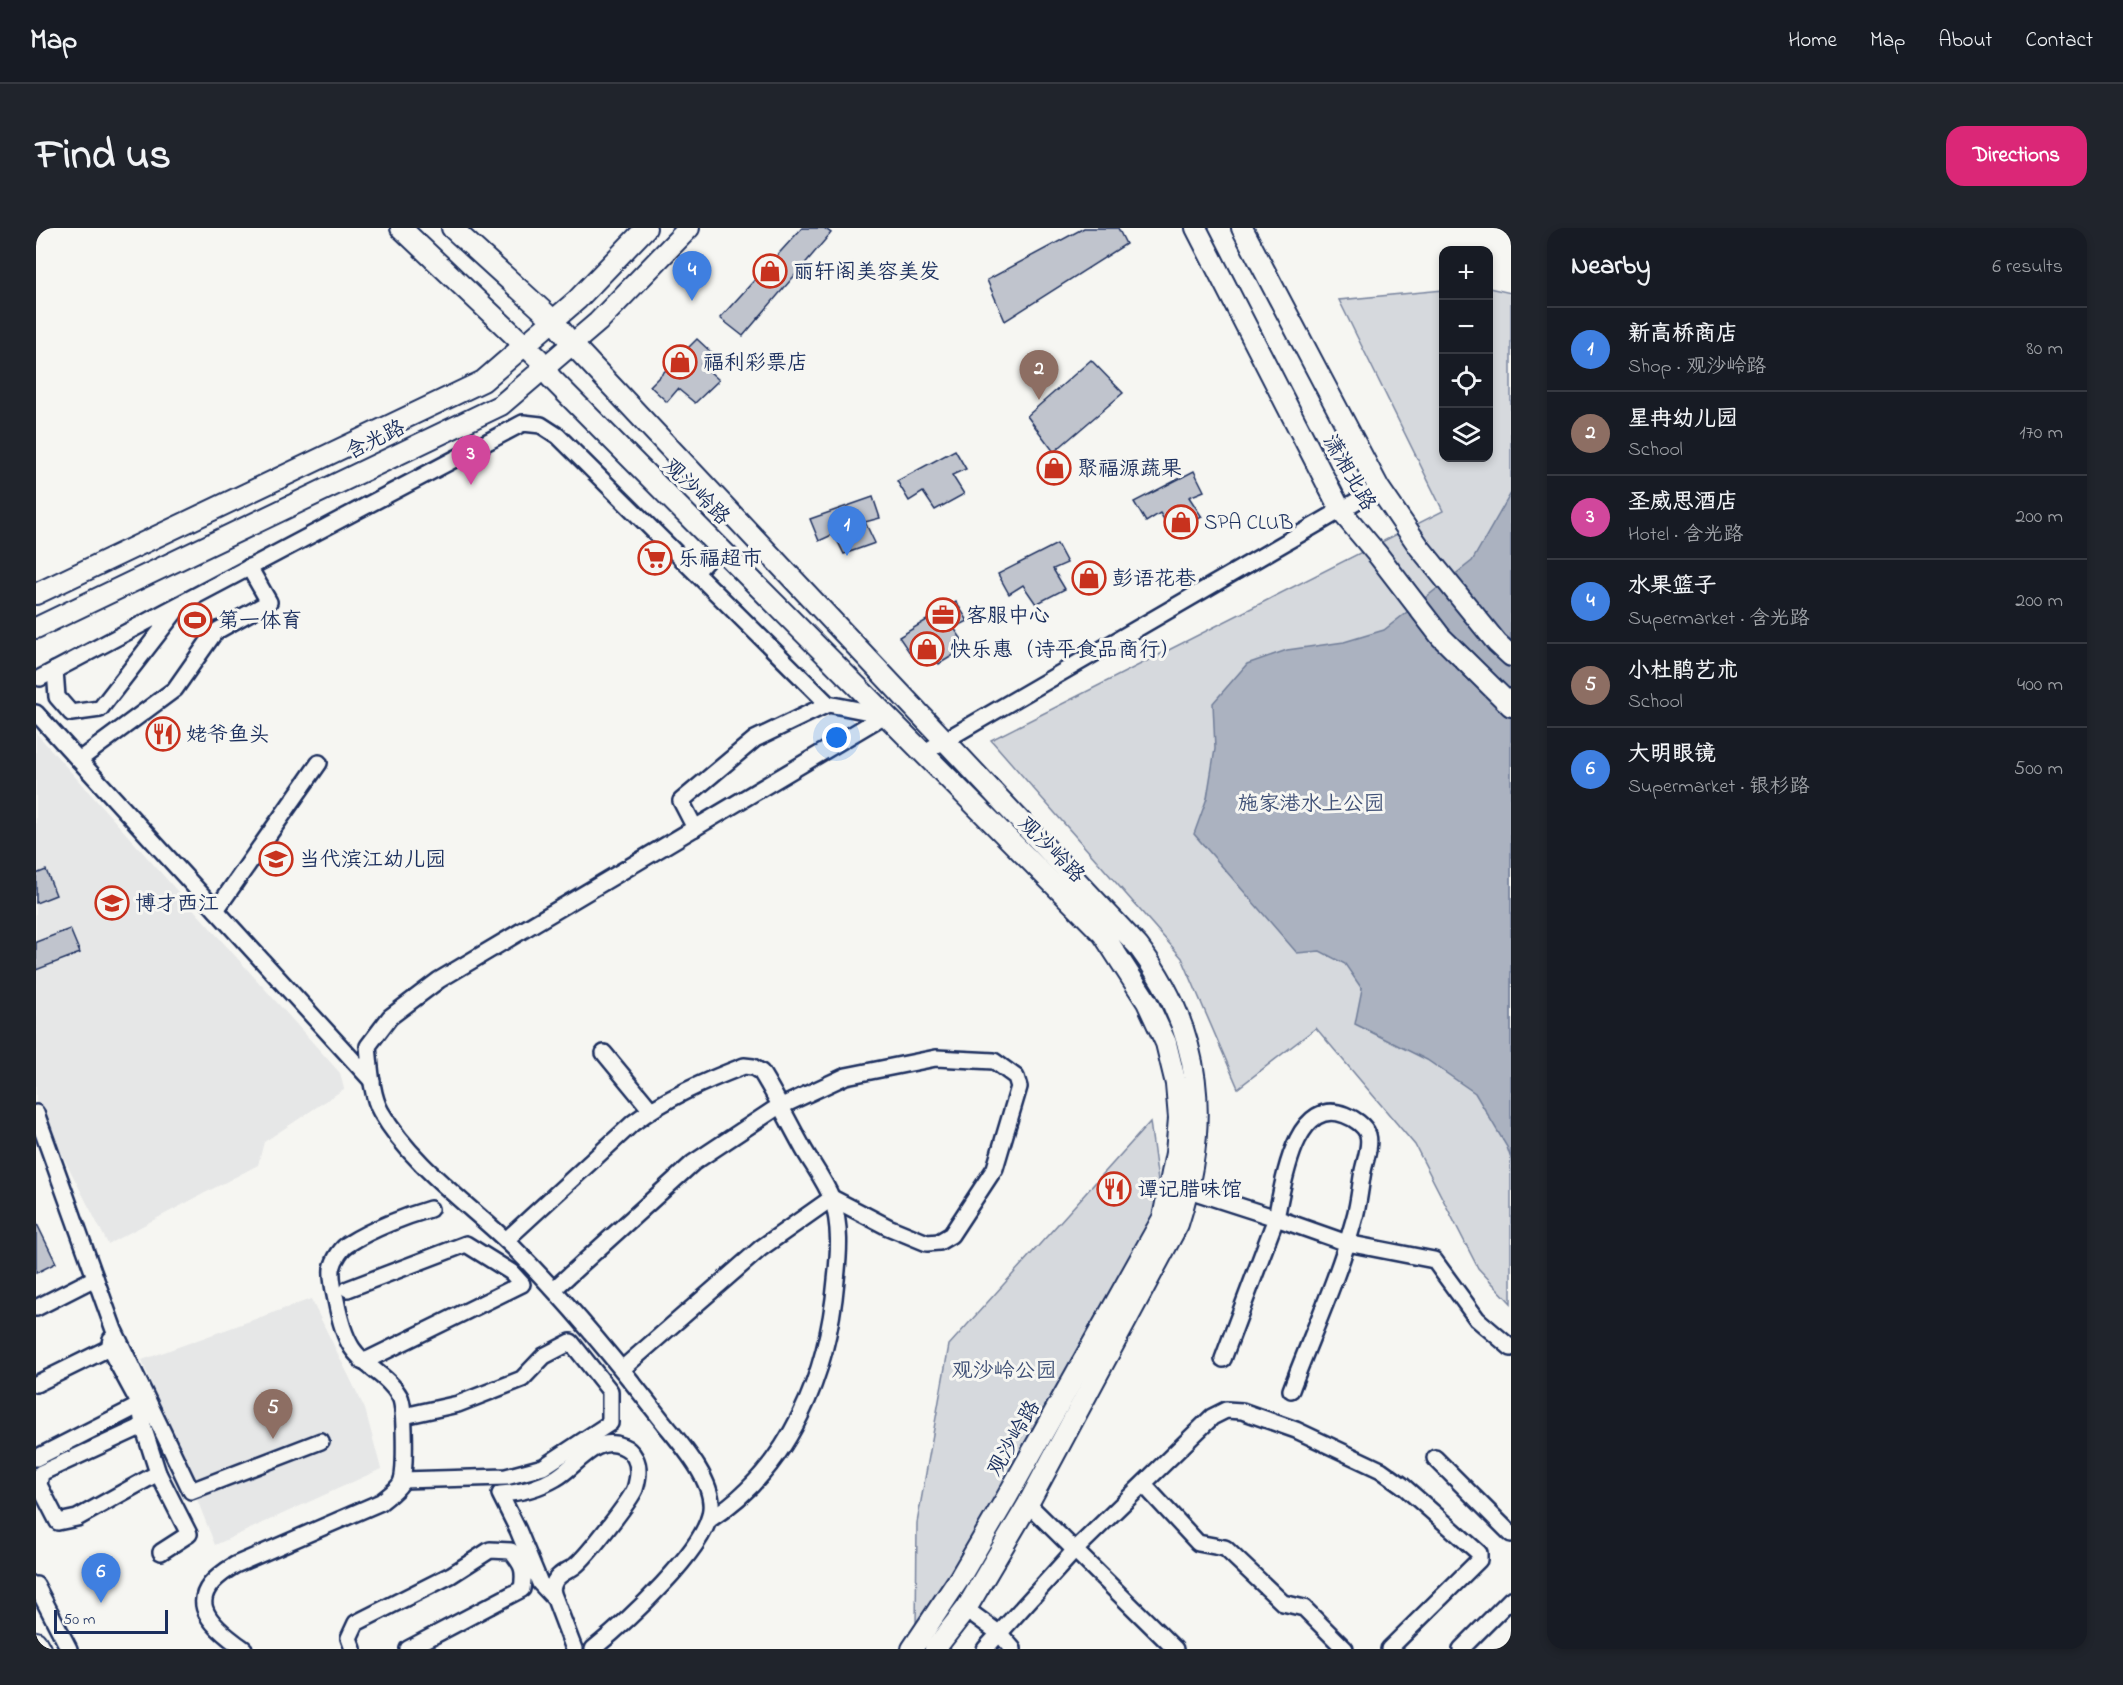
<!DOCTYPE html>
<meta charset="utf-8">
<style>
body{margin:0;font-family:"Indie Flower","LXGW WenKai TC",sans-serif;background:#20242c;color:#f1f3f6}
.controls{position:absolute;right:18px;top:18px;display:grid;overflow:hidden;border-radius:12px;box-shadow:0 3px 9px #0003}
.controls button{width:54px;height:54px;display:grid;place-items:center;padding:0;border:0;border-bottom:2px solid #363941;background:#171b24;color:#f1f3f6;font:30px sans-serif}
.scale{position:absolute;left:18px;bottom:15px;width:114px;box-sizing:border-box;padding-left:6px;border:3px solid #1b2f5e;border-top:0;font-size:16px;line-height:21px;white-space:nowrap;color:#1b2f5e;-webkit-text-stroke:4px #f6f6f2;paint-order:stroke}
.you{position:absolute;left:801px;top:510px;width:21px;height:21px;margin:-15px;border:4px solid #fff;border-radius:50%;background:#1a73e8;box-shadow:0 0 0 9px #1a73e833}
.badge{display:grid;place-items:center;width:39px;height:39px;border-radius:50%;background:#db2777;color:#fff;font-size:20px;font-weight:700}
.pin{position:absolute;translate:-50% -50px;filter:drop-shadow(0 2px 3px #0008)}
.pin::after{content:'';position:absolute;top:32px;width:21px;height:18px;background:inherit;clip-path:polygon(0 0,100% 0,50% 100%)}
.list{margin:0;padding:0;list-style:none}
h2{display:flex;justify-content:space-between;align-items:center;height:78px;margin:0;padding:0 24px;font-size:26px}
h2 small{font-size:20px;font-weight:400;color:#9ea1a6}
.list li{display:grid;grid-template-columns:39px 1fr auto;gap:18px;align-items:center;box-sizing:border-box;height:84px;padding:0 24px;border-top:2px solid #363941}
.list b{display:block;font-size:22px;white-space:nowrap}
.list p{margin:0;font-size:20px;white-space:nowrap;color:#9ea1a6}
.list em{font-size:20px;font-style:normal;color:#9ea1a6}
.icon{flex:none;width:33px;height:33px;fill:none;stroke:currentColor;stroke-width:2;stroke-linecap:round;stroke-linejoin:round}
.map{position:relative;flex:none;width:1475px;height:1421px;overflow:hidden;border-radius:18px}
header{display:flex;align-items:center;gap:36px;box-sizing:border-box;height:84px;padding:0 30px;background:#171b24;border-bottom:2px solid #363941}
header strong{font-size:28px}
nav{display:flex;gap:33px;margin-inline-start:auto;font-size:21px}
.intro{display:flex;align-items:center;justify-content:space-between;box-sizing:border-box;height:144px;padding:0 36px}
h1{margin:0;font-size:42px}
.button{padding:15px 27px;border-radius:18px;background:#db2777;color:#fff;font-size:21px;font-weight:700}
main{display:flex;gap:36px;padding:0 36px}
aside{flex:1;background:#171b24;border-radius:18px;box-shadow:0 3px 9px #0003}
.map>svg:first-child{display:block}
.built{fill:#e6e7e7}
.green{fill:#d6d9dd;stroke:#78849e;stroke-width:1.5}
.water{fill:#abb2c0;stroke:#717e99;stroke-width:1.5}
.building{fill:#c0c4cd;stroke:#1b2f5e;stroke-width:1.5}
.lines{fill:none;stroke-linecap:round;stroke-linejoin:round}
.minor-casing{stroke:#1b2f5e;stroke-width:20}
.major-casing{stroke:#1b2f5e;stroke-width:24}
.minor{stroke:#f6f6f2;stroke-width:15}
.major{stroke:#f6f6f2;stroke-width:20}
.labels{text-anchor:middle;stroke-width:6;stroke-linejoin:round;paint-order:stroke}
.poi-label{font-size:21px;fill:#1b2f5e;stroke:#f6f6f2;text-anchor:start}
.street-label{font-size:21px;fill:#1b2f5e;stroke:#f6f6f2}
.park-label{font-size:21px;fill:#405177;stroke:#f6f6f2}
</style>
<header>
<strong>Map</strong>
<nav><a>Home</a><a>Map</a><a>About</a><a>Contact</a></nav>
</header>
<div class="intro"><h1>Find us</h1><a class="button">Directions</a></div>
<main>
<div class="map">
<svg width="1475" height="1421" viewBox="0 0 1475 1421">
<rect width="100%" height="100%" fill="#f6f6f2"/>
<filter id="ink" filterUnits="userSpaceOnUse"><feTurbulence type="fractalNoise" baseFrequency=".0167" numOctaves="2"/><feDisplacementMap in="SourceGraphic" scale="12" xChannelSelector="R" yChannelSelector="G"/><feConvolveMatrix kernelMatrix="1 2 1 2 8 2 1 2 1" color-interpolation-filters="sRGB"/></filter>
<g filter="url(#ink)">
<g class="built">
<path d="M0,505L304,845L308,861L228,914L222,937L72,1016L0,876Z"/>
<path d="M275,1071L329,1181L345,1241L179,1317L106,1132Z"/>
</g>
<g class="green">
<path d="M1453,60L1475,65V1075L1442,1040L1379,917L1280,800L1202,860L1146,730L955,512L1407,283L1303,72L1407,62L1408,230H1452Z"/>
<path d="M1114,894L1127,990L880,1404L881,1295L913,1117Z"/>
</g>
<path class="water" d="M1475,265V931L1471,919L1439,865L1391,832L1319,796L1326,761L1309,736L1284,723L1261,725L1158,606L1171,570L1179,521L1177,475L1211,436L1251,422L1308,414L1348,402L1436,333Z"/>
<g class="building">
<path d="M766,0H788L795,5L707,108L684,90Z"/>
<path d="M1048,0H1082L1090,16L969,93L951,52Z"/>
<path d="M661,111L677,126L665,136L683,152L659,175L642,161L631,174L614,158Z"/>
<path d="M1055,132L1087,165L1018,224L991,188Z"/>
<path d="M919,222L930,241L916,247L928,266L899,282L887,264L873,273L861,253Z"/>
<path d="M1158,243L1168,263L1153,269L1166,289L1136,304L1124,285L1110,294L1098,274Z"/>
<path d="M837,269L844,290L829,294L839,315L808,326L798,306L783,313L774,291Z"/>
<path d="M1021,316L1031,335L1017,341L1029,361L1000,376L987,357L973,366L962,346Z"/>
<path d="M920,374L932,393L918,400L931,419L903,436L889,418L876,428L863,409Z"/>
<path d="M10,642L20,667L0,675V646Z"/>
<path d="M34,701L44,725L0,742V714Z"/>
<path d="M0,994L20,1035L0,1045Z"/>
</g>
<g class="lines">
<g class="minor-casing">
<g id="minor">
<path d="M660,344L683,319"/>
<path d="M19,442L21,469L35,485L64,481L143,379"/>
<path d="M4,450L487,195L505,197L522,208L792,476L849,487"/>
<path d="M0,485L336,853"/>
<path d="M887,525L1343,260"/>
<path d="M43,532L139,461L179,404L233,374L213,339"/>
<path d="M659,600L645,573L719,511L792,476"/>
<path d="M180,682L283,535"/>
<path d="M568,825L615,882"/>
<path d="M0,885L78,1102L155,1263L285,1213"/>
<path d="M1153,962L1240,990L1187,1131"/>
<path d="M470,1012L597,895C630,870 669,853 708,838L717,839L725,844C740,868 753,895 767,920C776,936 789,953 796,971C805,997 803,1025 800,1052C792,1145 755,1240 673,1292"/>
<path d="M312,1061L430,1016L475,1044L486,1056L327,1134"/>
<path d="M518,1061L657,935L737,882L810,848L900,830L958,833L980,849L983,859L959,940L915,1007L903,1014L891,1015L852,999L796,970L725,1020L586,1141"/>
<path d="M0,1080L59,1050"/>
<path d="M73,1120L104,1177L107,1198L122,1245L153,1306L125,1324"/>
<path d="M0,1156L73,1120L75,1111"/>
<path d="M1255,1162C1276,1106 1302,1050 1318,992C1323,976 1324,959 1327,943C1329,933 1335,917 1332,907C1329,897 1317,890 1309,887C1258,867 1247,959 1240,990L1311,1015L1398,1032L1441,1091L1475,1120"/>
<path d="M107,1198L5,1245L3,1257L22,1294L41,1290L122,1245"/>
<path d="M0,1230L104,1177"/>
<path d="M1399,1230L1475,1306"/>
<path d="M366,1252L470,1249L507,1239L574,1195V1163L535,1114L508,1128L486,1151L422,1176L368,1188"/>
<path d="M1108,1257L1162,1315L1189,1320L1247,1375L1268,1380L1309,1421"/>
<path d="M992,1276L1139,1421"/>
<path d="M0,1357L33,1421"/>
<path d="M519,1371L504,1355L482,1302L464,1266C483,1265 503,1260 520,1250C540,1239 559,1206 586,1218C591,1220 596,1224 599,1230C604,1239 602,1251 599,1261C594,1273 551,1328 540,1337C533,1343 523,1345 519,1353C515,1360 516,1364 519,1371L538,1421"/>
<path d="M930,1381L964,1406L977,1421"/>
<path d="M208,1421C168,1393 146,1368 199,1337L345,1274C352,1268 360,1263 365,1255C370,1244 369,1179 364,1169C352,1147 329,1140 316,1120C307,1106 303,1088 300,1072C298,1063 295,1051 296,1041C298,1031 306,1019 314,1015C336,1001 370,988 394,981"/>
<path d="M317,1421L313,1410L320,1395L415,1347L454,1322L475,1323C487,1337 489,1342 486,1361L372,1421"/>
<path d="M557,1421C588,1396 672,1320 675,1281C678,1253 645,1216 628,1195C581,1134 533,1075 478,1020C434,977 376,938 345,884C335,867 334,837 332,818L354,789L403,752L849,487"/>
<path d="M949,1421L1039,1322L1176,1189L1190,1182L1206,1183L1260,1202L1345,1242L1366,1257L1443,1325V1332L1353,1421"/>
<path d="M1425,1421L1475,1371"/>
</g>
</g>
<g class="major-casing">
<g id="major">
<path d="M365,0L502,130L515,150L1067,706L1111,774L1130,815L1140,856L1143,890L1140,925L1127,990L971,1269L923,1351L876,1421"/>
<path d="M416,0L517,92L536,116L1102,718C1168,805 1174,895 1142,996L992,1276L930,1381L899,1421"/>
<path d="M1160,0L1305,283L1342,327L1405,409L1475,478"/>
<path d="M1206,0L1343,260L1384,320L1461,415L1475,428"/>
<path d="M0,366L447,153L541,72L610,0"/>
<path d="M0,400L465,177L562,94L653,0"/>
<path d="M0,1414L4,1421"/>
</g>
</g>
<use href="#minor" class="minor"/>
<use href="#major" class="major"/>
</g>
</g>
<defs>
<g id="shop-ring" transform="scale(1.725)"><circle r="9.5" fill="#f6f6f2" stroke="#c8321e" stroke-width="1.5"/><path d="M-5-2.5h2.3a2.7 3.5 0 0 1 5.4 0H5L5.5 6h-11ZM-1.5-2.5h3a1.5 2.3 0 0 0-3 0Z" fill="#c8321e"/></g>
<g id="supermarket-ring" transform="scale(1.725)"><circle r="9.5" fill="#f6f6f2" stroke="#c8321e" stroke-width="1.5"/><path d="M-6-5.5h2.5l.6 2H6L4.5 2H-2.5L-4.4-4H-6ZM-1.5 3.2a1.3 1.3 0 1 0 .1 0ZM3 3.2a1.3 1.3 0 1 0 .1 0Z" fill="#c8321e"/></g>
<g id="office-ring" transform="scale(1.725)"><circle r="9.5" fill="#f6f6f2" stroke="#c8321e" stroke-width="1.5"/><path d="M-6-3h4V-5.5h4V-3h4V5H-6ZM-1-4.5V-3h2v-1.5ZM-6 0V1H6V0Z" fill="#c8321e"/></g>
<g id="stadium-ring" transform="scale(1.725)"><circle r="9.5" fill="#f6f6f2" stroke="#c8321e" stroke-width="1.5"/><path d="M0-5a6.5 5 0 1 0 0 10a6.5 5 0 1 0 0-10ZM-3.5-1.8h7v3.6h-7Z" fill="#c8321e"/></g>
<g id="restaurant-ring" transform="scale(1.725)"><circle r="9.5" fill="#f6f6f2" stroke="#c8321e" stroke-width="1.5"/><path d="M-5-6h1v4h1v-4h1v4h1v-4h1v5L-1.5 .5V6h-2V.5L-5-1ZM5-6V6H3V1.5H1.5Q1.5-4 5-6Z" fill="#c8321e"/></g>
<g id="school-ring" transform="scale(1.725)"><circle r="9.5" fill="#f6f6f2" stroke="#c8321e" stroke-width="1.5"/><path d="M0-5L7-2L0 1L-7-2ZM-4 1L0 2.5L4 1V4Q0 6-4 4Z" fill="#c8321e"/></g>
</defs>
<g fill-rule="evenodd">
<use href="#shop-ring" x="734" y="43"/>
<use href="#shop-ring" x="644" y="134"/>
<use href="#shop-ring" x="1018" y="240"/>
<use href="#shop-ring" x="1145" y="294"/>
<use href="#supermarket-ring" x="619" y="330"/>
<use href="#shop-ring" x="1053" y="350"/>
<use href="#office-ring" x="907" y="387"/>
<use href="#stadium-ring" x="159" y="392"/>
<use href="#shop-ring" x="891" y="421"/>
<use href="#restaurant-ring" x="127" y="506"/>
<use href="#school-ring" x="240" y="631"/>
<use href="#school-ring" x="76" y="675"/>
<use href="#restaurant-ring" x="1078" y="961"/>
</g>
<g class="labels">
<g class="poi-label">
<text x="757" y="50">丽轩阁美容美发</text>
<text x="667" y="141">福利彩票店</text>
<text x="1041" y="247">聚福源蔬果</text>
<text x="1168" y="301">SPA CLUB</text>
<text x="642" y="337">乐福超市</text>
<text x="1076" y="357">彭语花巷</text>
<text x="930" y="394">客服中心</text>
<text x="182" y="399">第一体育</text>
<text x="914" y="428">快乐惠（诗平食品商行）</text>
<text x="150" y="513">姥爷鱼头</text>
<text x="263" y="638">当代滨江幼儿园</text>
<text x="99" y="682">博才西江</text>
<text x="1101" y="968">谭记腊味馆</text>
</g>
<g class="street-label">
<text transform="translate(339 211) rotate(-26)" y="7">含光路</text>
<text transform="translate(1314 244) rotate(60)" y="7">潇湘北路</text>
<text transform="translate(661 263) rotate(45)" y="7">观沙岭路</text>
<text transform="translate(1016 621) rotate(45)" y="7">观沙岭路</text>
<text transform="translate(977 1210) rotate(-60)" y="7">观沙岭路</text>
</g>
<g class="park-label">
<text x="1275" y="582">施家港水上公园</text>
<text x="968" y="1149">观沙岭公园</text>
</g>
</g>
</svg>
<div class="controls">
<button>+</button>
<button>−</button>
<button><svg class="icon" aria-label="locate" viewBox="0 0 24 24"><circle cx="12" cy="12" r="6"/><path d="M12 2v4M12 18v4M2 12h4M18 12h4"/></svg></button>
<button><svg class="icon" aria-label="layers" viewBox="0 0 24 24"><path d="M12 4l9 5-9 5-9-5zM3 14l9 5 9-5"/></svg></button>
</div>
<div class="scale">50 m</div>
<div class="you"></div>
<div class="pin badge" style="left:811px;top:328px;background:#3f7fe0">1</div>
<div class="pin badge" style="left:1003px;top:172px;background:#8d6e63">2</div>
<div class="pin badge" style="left:435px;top:257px;background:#d1479c">3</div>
<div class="pin badge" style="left:656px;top:73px;background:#3f7fe0">4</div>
<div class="pin badge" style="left:237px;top:1211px;background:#8d6e63">5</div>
<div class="pin badge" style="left:65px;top:1375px;background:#3f7fe0">6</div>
</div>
<aside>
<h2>Nearby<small>6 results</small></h2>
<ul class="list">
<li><span class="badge" style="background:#3f7fe0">1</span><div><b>新高桥商店</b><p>Shop · 观沙岭路</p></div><em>80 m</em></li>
<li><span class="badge" style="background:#8d6e63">2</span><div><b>星冉幼儿园</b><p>School</p></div><em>170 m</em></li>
<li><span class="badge" style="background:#d1479c">3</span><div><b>圣威思酒店</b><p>Hotel · 含光路</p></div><em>200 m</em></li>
<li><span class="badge" style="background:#3f7fe0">4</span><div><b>水果篮子</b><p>Supermarket · 含光路</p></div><em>200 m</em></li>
<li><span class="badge" style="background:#8d6e63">5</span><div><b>小杜鹃艺术</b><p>School</p></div><em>400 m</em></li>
<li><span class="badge" style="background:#3f7fe0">6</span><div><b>大明眼镜</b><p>Supermarket · 银杉路</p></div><em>500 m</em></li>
</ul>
</aside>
</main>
